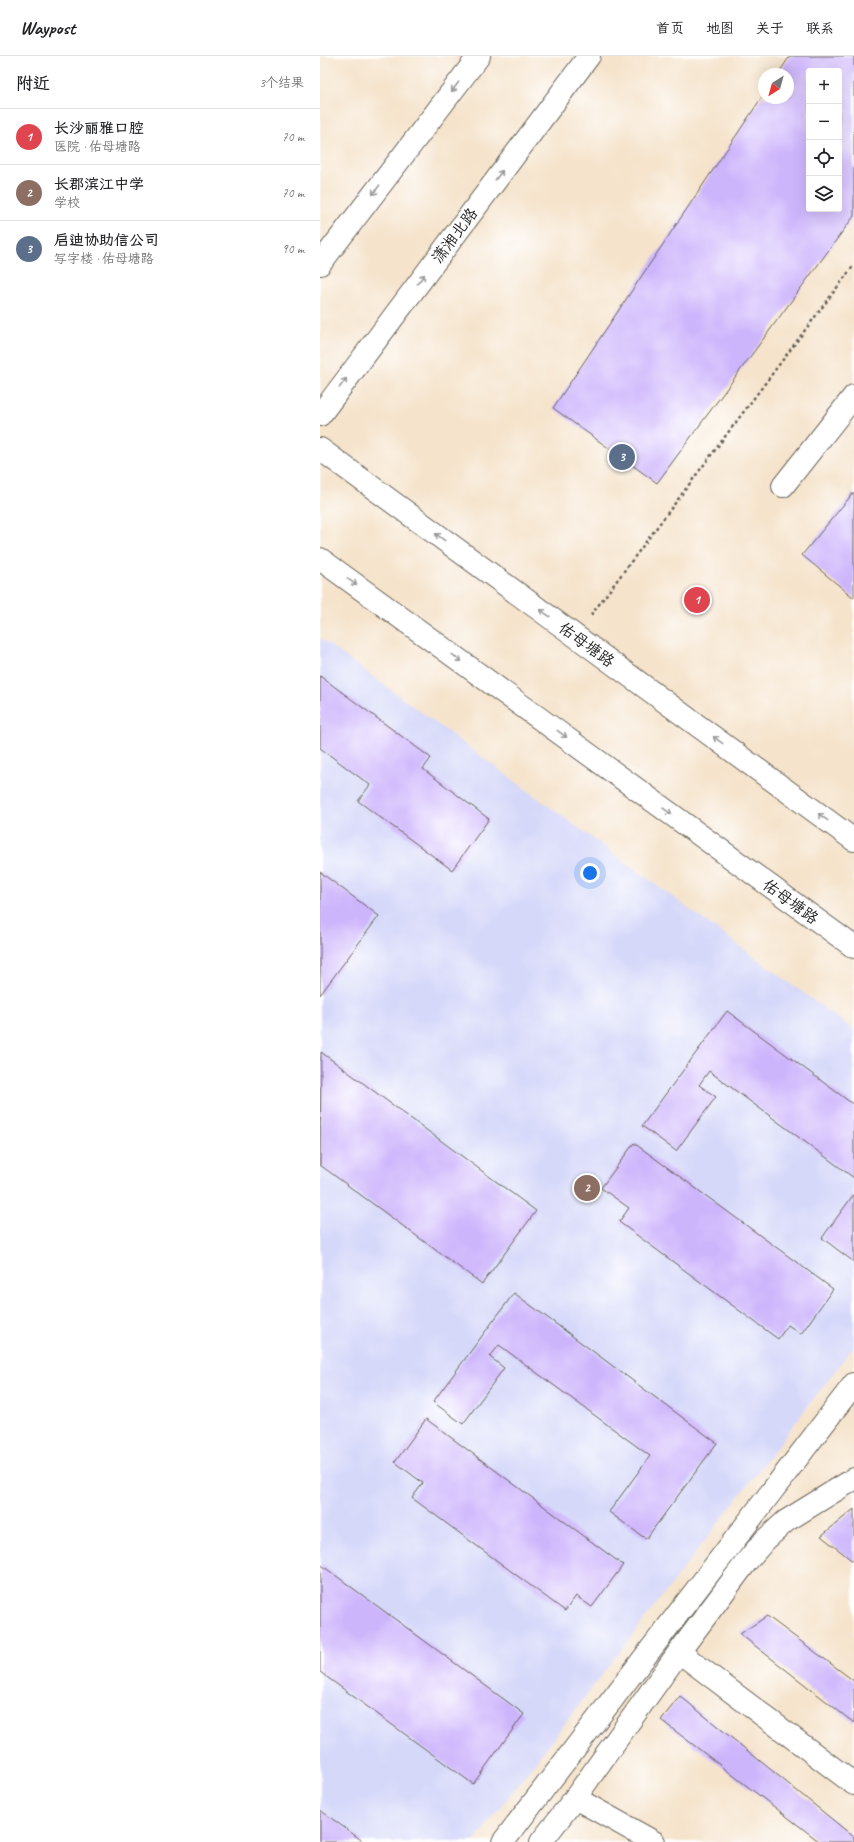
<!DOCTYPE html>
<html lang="zh">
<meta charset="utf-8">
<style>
body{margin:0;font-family:Caveat,"LXGW WenKai TC",sans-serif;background:#f2f2f2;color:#202124}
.controls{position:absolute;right:12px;top:12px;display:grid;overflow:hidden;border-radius:4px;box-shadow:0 4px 16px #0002}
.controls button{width:36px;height:36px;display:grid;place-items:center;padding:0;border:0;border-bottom:1px solid #e0e0e0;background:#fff;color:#202124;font:20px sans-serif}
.compass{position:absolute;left:438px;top:12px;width:36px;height:36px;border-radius:50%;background:#fff;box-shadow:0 4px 16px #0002;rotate:217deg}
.you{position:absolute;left:270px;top:817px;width:14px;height:14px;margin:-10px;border:3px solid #fff;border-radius:50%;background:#1a73e8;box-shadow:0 0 0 6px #1a73e833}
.badge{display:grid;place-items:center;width:26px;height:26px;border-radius:50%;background:#7c3aed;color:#fff;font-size:13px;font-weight:700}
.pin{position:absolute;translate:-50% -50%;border:2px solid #fff;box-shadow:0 1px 4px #0006}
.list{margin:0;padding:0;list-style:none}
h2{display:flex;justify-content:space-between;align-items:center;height:52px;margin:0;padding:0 16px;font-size:17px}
h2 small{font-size:13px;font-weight:400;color:#757577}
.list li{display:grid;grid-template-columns:26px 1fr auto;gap:12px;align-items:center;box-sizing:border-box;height:56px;padding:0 16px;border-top:1px solid #e0e0e0}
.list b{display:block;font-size:15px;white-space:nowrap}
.list p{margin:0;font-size:13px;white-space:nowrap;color:#757577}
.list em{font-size:13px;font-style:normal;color:#757577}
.icon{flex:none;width:22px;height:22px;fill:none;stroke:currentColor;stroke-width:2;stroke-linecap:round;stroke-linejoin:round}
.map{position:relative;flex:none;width:534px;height:1786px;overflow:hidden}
header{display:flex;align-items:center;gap:24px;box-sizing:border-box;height:56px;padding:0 20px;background:#fff;border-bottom:1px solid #e0e0e0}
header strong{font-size:19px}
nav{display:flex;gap:22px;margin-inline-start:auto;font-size:14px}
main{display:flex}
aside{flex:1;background:#fff}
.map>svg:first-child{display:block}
.built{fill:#d5d8f9}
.building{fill:#cdb5fc;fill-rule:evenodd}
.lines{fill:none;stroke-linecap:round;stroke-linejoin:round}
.street-casing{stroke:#686259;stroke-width:24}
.primary-casing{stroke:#686259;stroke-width:24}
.path{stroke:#686259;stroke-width:2.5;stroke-dasharray:3 3;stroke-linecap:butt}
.street{stroke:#fff;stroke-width:22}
.primary{stroke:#fff;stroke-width:22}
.oneway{stroke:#999}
.labels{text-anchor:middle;stroke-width:3.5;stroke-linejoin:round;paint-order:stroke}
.street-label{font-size:16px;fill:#1c1c1c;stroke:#fff}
</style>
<header>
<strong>Waypost</strong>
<nav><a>首页</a><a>地图</a><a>关于</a><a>联系</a></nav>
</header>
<main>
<aside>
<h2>附近<small>3个结果</small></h2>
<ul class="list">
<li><span class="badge" style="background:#e0444e">1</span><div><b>长沙丽雅口腔</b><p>医院 · 佑母塘路</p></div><em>70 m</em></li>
<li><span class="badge" style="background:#8d6e63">2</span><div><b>长郡滨江中学</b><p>学校</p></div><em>70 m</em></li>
<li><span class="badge" style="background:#5c6f8a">3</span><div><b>启迪协助信公司</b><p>写字楼 · 佑母塘路</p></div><em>90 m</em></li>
</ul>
</aside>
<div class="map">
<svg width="534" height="1786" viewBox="0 0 534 1786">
<rect width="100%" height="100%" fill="#fff"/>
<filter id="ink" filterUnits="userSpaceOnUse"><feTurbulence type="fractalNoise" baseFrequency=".025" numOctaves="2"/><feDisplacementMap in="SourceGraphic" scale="8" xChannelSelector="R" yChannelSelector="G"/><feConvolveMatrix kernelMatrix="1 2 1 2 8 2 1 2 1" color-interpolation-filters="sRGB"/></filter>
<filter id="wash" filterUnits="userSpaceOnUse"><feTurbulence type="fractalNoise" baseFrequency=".012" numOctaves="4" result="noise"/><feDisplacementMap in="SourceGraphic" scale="16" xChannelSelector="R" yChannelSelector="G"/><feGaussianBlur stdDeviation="0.9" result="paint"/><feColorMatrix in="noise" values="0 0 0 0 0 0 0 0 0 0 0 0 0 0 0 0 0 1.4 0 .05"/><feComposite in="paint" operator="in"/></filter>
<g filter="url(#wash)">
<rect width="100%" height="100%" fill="#f5e3cb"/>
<path class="built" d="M0,582L534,974V1290L154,1786H0Z"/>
<g id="blocks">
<g class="building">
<path d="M470,0H534V160L337,427L233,352L444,38V42H468V18H458ZM489,15H519V153H489Z"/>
<path d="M534,436V542L482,499Z"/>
<path d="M0,620L111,702L103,713L169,763L132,814L38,745L50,729L0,692Z"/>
<path d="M0,816L59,860L0,939Z"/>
<path d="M407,955L534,1049V1122L389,1015L379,1029L396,1041L356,1095L322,1070Z"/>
<path d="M1,996L216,1155L162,1228L0,1109Z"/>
<path d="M314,1087L513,1233L481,1278L468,1269L458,1283L299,1166L309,1152L281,1132Z"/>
<path d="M534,1138V1206L502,1182Z"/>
<path d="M194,1237L397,1387L326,1483L289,1456L330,1400L179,1289L170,1301L184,1312L143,1368L113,1346Z"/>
<path d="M106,1363L303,1509L272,1551L256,1540L245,1555L92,1442L103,1427L75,1406Z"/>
<path d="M534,1453V1506L501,1480Z"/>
<path d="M0,1508L204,1658L153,1728L0,1616Z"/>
<path d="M447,1560L534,1625V1667L420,1578Z"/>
<path d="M360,1640L534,1781V1786H500L341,1664Z"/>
<path d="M0,1754L44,1786H0Z"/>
</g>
</g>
</g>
<g filter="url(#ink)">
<use href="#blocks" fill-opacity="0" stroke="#686259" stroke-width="1"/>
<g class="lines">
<g class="street-casing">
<g id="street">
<path d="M463,430L534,340"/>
<path d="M359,1596L534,1728"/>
<path d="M255,1742L334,1786"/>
<path d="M183,1786L534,1328"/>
<path d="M221,1786L255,1742L359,1596L427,1505L445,1484L466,1465L534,1423"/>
</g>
</g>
<g class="primary-casing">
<g id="primary">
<path d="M0,208L159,0"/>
<path d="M0,359L269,0"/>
<path d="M0,393L534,784"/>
<path d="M0,503L534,891"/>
</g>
</g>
<path class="path" d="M271,559L534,209"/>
<use href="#street" class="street"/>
<use href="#primary" class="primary"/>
</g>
<defs><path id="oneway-shaft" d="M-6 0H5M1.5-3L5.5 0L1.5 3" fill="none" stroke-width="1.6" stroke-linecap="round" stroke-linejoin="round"/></defs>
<g class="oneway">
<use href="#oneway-shaft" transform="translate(135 31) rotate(127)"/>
<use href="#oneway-shaft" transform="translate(179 119) rotate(-53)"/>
<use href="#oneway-shaft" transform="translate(56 134) rotate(127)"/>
<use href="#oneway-shaft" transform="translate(101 223) rotate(-53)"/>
<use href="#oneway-shaft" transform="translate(23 327) rotate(-53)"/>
<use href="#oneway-shaft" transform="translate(120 481) rotate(-144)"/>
<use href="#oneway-shaft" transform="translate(32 526) rotate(36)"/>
<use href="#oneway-shaft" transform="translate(225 557) rotate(-144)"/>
<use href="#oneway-shaft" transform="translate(137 602) rotate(36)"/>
<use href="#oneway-shaft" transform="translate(242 678) rotate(36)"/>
<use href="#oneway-shaft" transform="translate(398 684) rotate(-144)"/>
<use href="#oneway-shaft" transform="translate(347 755) rotate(36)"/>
<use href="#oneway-shaft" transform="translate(503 761) rotate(-144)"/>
</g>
</g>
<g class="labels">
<g class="street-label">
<text transform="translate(134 179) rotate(-53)" y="6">潇湘北路</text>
<text transform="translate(267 588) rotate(36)" y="6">佑母塘路</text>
<text transform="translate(471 845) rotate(36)" y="6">佑母塘路</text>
</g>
</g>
</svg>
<div class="controls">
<button>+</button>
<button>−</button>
<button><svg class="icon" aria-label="locate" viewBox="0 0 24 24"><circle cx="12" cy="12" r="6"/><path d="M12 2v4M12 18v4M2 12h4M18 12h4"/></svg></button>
<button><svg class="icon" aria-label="layers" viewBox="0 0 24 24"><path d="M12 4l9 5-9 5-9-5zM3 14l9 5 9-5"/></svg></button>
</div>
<svg class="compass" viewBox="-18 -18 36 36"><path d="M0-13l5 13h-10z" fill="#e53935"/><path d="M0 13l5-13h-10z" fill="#757577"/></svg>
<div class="you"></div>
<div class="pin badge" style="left:377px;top:544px;background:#e0444e">1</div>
<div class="pin badge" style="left:267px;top:1132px;background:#8d6e63">2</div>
<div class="pin badge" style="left:302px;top:401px;background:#5c6f8a">3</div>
</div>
</main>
